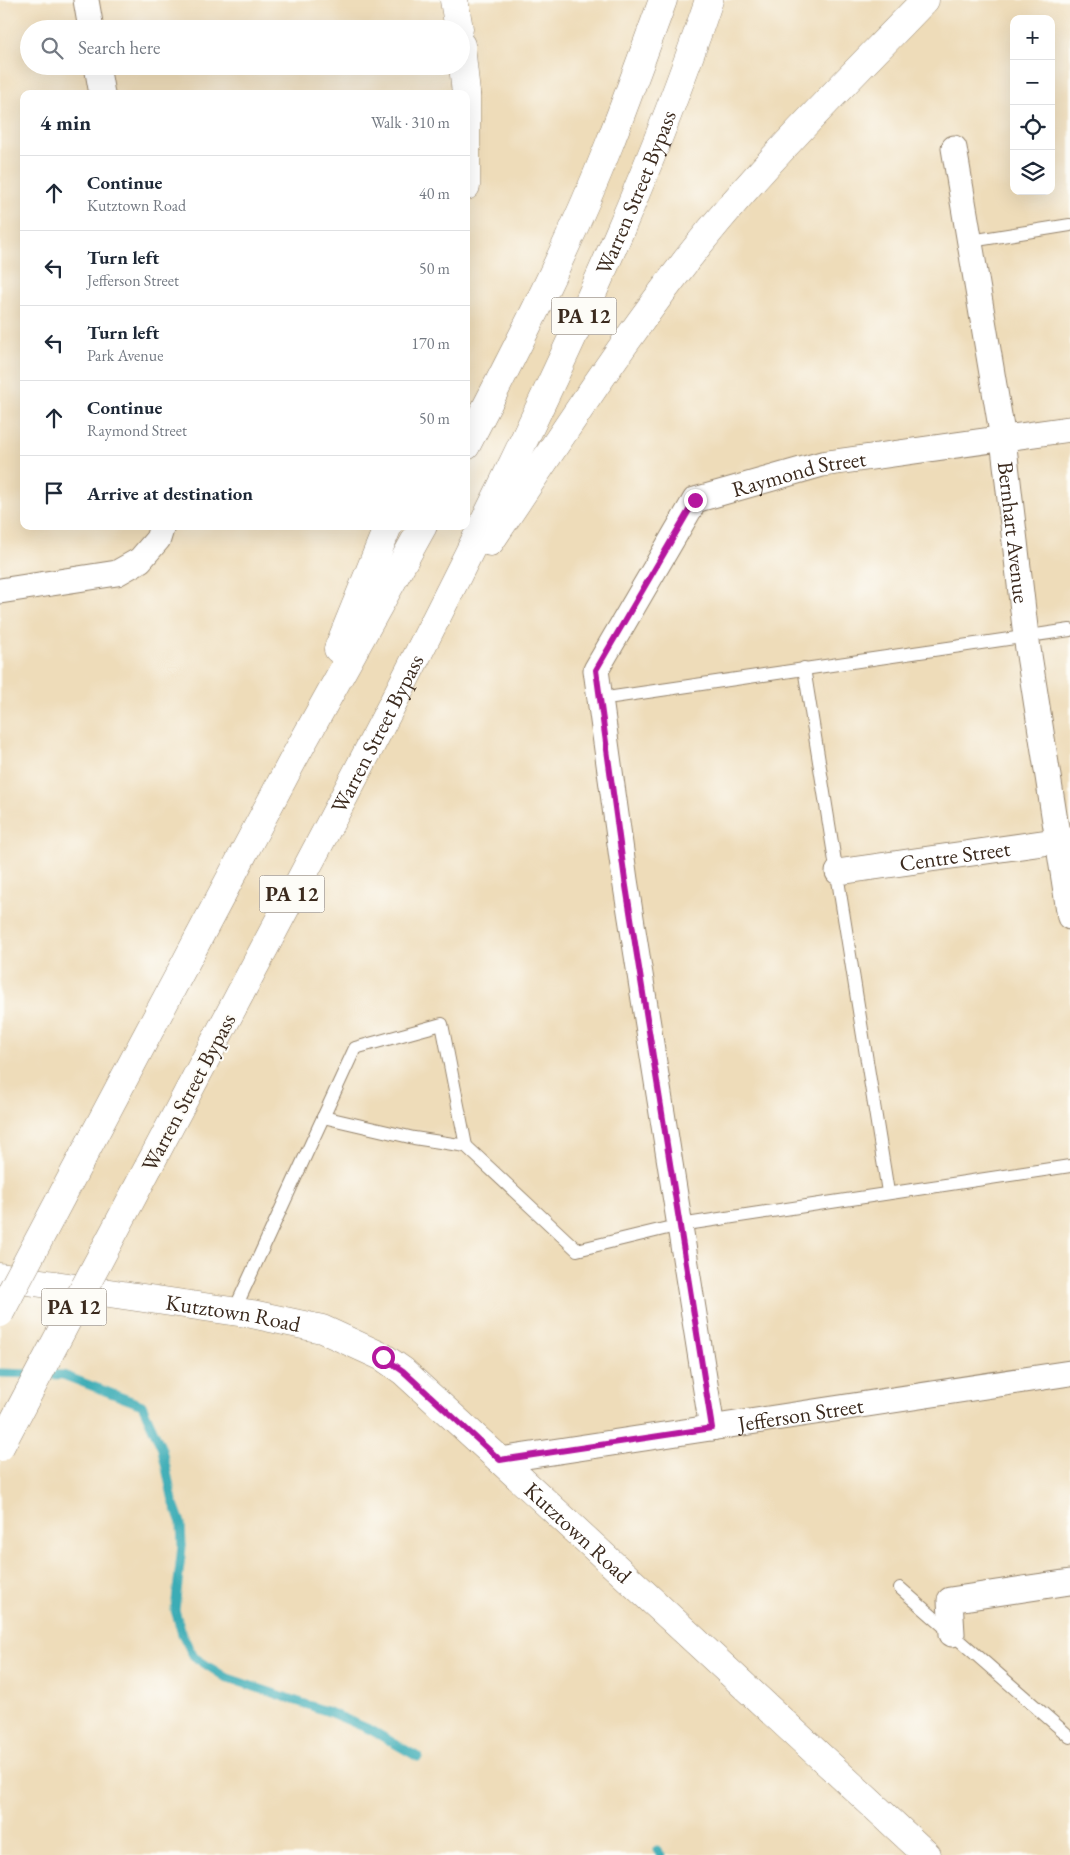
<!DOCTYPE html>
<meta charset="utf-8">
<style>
body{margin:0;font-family:"EB Garamond",serif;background:#f2f2f3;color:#1f2937}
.controls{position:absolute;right:15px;top:15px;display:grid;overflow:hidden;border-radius:10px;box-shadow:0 5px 20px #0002}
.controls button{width:45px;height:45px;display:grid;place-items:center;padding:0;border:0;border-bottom:1px solid #e0e1e3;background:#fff;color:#1f2937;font:25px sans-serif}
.stop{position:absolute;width:15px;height:15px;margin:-11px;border:4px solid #b5179e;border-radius:50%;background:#fff}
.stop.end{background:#b5179e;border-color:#fff;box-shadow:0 1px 5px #0008}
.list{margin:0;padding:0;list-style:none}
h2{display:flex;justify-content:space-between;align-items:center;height:65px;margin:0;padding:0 20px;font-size:21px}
h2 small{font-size:16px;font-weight:400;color:#747a83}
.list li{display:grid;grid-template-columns:32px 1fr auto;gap:15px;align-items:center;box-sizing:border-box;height:75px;padding:0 20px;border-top:1px solid #e0e1e3}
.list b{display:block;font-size:19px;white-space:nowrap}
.list p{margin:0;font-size:16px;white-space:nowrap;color:#747a83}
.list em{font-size:16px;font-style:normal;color:#747a83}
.icon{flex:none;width:28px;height:28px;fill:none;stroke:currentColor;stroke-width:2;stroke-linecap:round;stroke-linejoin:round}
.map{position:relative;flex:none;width:1070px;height:1855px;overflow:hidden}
.search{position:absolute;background:#fff;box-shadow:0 5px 20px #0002;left:20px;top:20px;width:450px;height:55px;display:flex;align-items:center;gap:12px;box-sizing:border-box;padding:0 18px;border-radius:28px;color:#747a83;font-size:19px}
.panel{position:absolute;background:#fff;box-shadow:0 5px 20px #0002;left:20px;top:90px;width:450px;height:440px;border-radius:10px}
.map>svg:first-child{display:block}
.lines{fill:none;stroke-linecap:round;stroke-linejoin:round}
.stream{stroke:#3bacb5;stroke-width:9}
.lane-casing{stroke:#94836c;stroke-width:14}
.street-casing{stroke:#94836c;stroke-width:27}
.secondary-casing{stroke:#94836c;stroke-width:29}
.highway-casing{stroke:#94836c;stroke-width:29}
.lane{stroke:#fff;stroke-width:12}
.street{stroke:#fff;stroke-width:25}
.secondary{stroke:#fff;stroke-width:28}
.highway{stroke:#fff;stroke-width:28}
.highway-bridge-casing{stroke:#94836c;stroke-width:29;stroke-linecap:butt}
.highway-bridge{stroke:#fff;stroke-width:28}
.route{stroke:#b5179e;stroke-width:6}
.labels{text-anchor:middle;stroke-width:4;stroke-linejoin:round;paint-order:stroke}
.shield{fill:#fdfcf7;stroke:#75695f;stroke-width:1}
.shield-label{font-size:21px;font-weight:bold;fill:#3b2a1e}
.street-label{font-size:22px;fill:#3b2a1e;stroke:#fdfcf7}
</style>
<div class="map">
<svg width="1070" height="1855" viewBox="0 0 1070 1855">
<rect width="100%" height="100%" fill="#fdfcf7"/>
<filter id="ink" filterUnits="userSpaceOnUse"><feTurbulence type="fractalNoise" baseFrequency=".02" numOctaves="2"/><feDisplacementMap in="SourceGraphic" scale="10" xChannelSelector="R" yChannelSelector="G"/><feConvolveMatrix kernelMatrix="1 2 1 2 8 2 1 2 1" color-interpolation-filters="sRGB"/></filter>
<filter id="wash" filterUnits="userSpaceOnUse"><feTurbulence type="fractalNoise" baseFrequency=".0096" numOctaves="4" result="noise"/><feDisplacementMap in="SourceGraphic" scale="20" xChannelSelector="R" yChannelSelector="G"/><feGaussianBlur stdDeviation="1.12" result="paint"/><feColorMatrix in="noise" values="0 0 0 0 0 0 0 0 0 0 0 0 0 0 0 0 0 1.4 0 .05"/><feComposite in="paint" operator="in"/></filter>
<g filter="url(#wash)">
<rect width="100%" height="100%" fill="#eedcb9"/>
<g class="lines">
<g class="stream">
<path d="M0,1373L63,1375L142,1405L162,1449L173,1501L181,1523L182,1546L175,1610L182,1634L194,1657L225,1677L329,1712L371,1730L418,1757"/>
<path d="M657,1850L661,1855"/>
</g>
</g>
</g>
<g filter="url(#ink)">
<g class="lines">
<g class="lane-casing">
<g id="lane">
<path d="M971,241L1070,225"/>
<path d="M804,668L888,1192"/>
<path d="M600,699L1070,630"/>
<path d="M323,1117L414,1138L466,1146L577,1250L680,1225L1070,1166"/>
<path d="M234,1311L355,1048L442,1024L466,1146"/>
<path d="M900,1588L1070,1737"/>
</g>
</g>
<g class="street-casing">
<g id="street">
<path d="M86,0L91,29"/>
<path d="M97,66L102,94"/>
<path id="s1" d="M954,148L1003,439L1026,636L1070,917"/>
<path d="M0,591L117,573L140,560L158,539L162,526"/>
<path id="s2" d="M838,872L1070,839"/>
<path id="s3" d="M712,1428L625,880L596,670L695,500L822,464L1070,429"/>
<path id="s4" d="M500,1460L1070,1373"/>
<path d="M952,1634L950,1600L1070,1582"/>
</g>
</g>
<g class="secondary-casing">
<g id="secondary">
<path id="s5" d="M0,1277L252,1314L322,1329L383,1357L403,1371L500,1460L927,1855"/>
</g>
</g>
<g class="highway-casing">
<g id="highway">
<path d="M454,0L459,29"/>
<path d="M461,45L466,94"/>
<path d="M466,94V186"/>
<path d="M466,446C517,348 568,249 609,145C628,97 645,49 663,0"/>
<path d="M490,542C564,433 634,322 718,221C783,144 855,73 925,0"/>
<path d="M338,649L388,526"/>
<path d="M83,1156L293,760L423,526"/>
<path id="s6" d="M149,1166C271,934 397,703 511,467C585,314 655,161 709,0"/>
</g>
</g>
<use href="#lane" class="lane"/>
<use href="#street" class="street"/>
<use href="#secondary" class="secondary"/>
<use href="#highway" class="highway"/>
<g class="highway-bridge-casing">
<g id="highway-bridge">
<path d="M0,1313L83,1156"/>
<path d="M0,1447L149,1166"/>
</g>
</g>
<use href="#highway-bridge" class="highway-bridge"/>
</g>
</g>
<g class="lines" filter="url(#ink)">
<path class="route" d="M383,1357L403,1371L500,1460L712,1428L625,880L596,670L695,500"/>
</g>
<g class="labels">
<g class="shield">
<rect x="551.5" y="297.5" width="65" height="37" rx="4"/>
<rect x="259.5" y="875.5" width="65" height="37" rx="4"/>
<rect x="41.5" y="1288.5" width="65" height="37" rx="4"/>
</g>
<g class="shield-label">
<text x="584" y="323">PA 12</text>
<text x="292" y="901">PA 12</text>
<text x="74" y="1314">PA 12</text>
</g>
<g class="street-label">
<text dy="8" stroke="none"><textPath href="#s6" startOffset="1089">Warren Street Bypass</textPath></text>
<text dy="8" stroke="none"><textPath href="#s3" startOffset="1071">Raymond Street</textPath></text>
<text dy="8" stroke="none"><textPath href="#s1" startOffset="389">Bernhart Avenue</textPath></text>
<text dy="8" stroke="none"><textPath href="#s6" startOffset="489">Warren Street Bypass</textPath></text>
<text dy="8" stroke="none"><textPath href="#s2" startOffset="118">Centre Street</textPath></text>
<text transform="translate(188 1092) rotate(-62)" y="8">Warren Street Bypass</text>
<text dy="8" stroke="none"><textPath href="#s5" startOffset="236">Kutztown Road</textPath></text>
<text dy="8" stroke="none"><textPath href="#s4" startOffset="304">Jefferson Street</textPath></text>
<text dy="8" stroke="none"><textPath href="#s5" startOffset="656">Kutztown Road</textPath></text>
</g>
</g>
</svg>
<div class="controls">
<button>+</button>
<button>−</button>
<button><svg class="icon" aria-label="locate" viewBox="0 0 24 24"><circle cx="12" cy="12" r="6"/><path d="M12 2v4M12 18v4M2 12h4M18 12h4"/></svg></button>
<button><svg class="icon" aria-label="layers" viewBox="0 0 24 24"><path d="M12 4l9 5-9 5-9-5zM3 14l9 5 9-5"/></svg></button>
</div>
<div class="stop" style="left:383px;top:1357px"></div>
<div class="stop end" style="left:695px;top:500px"></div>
<div class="search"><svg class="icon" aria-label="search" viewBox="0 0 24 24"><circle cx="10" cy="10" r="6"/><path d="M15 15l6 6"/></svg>Search here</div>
<section class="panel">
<h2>4 min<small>Walk · 310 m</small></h2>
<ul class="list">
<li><svg class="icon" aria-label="ahead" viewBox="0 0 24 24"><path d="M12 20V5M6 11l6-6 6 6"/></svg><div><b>Continue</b><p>Kutztown Road</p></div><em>40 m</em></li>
<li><svg class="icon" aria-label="left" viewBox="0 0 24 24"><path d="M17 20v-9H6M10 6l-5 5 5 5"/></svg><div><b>Turn left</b><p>Jefferson Street</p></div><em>50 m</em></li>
<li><svg class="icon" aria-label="left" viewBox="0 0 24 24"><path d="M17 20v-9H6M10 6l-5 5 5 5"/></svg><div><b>Turn left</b><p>Park Avenue</p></div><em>170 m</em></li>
<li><svg class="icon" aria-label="ahead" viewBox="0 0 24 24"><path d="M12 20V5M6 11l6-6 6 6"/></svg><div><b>Continue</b><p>Raymond Street</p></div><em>50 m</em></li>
<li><svg class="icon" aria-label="arrive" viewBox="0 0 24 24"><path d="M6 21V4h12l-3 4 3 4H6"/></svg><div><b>Arrive at destination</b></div></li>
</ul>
</section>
</div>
